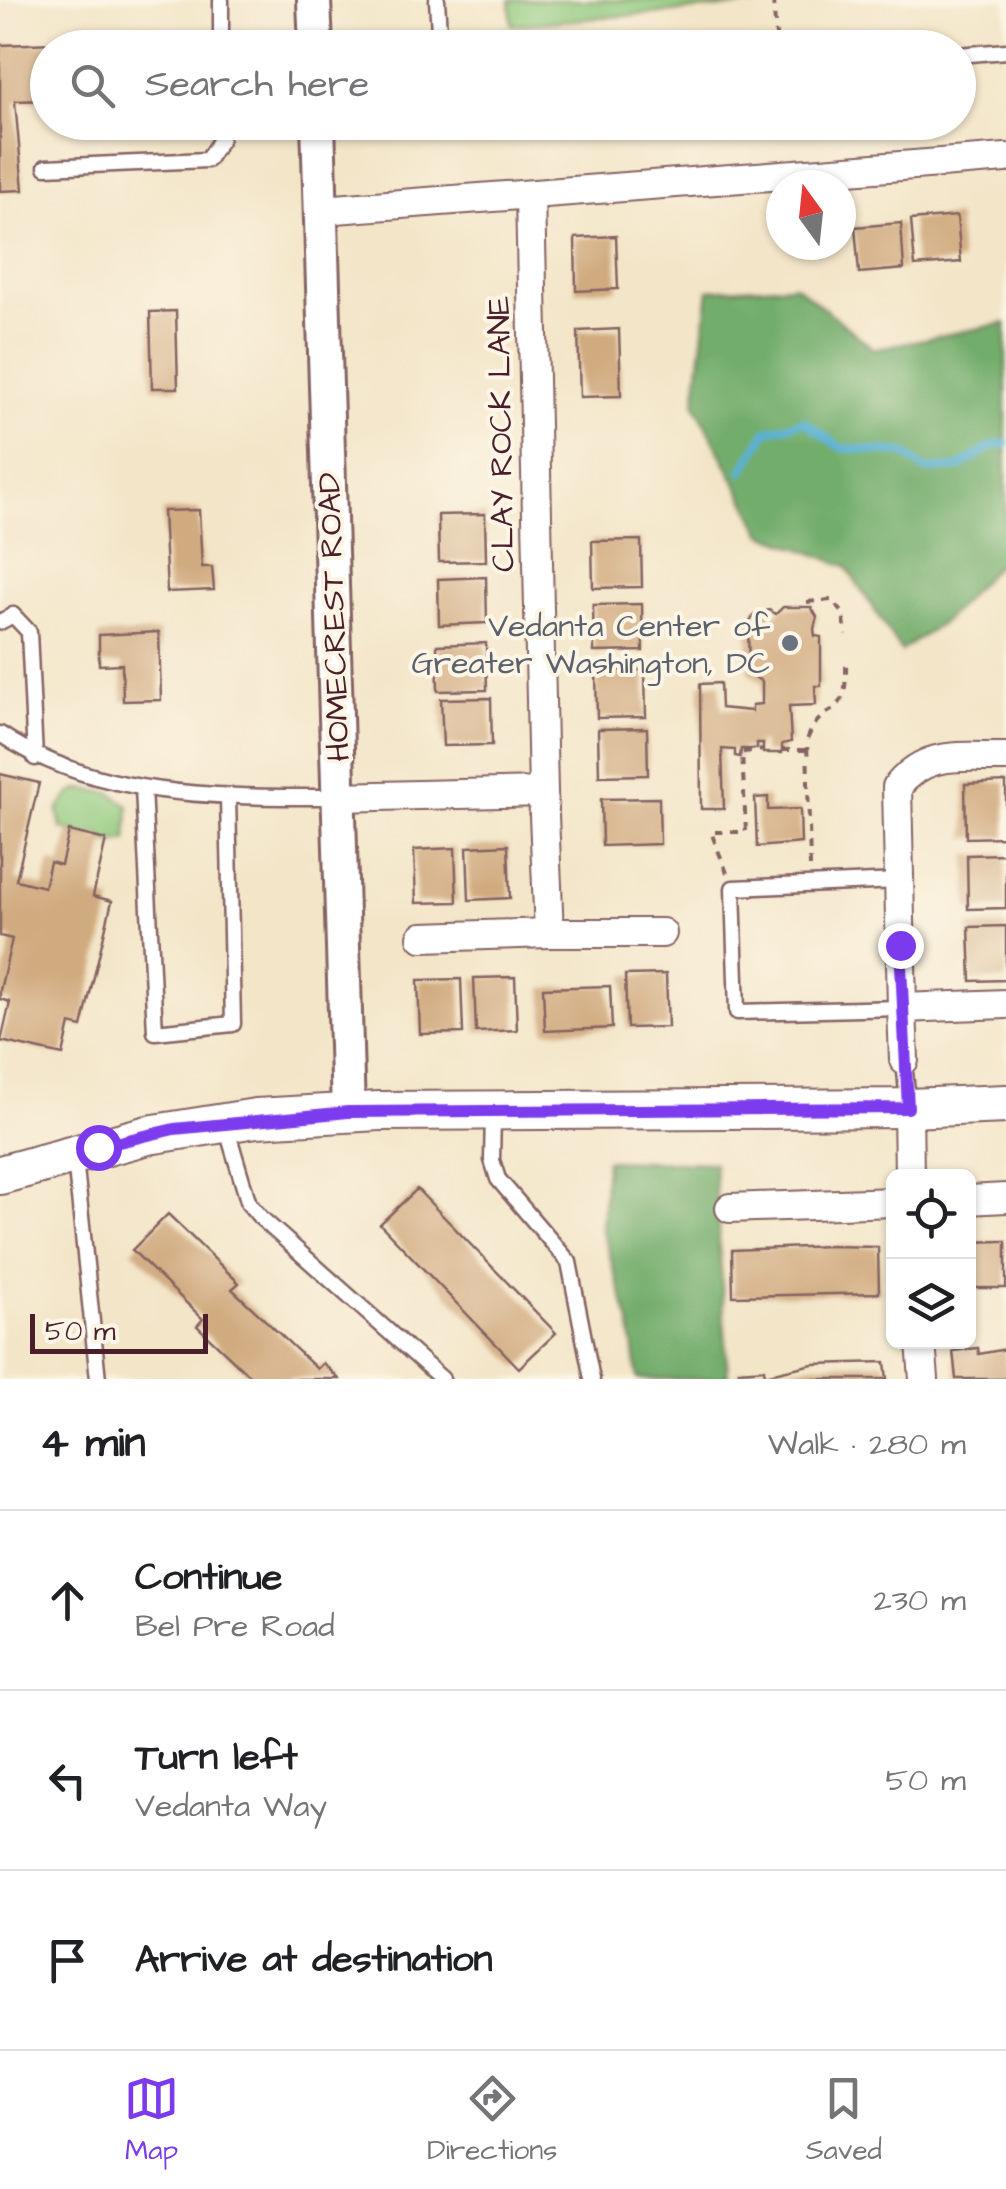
<!DOCTYPE html>
<meta charset="utf-8">
<style>
body{margin:0;font-family:"Architects Daughter",sans-serif;background:#f6f6f6;color:#202124}
.controls{position:absolute;right:30px;bottom:30px;display:grid;overflow:hidden;border-radius:15px;box-shadow:0 2px 8px #0004}
.controls button{width:90px;height:90px;display:grid;place-items:center;padding:0;border:0;border-bottom:2px solid #e0e0e0;background:#fff;color:#202124;font:50px sans-serif}
.compass{position:absolute;left:766px;top:170px;width:90px;height:90px;border-radius:50%;background:#fff;box-shadow:0 2px 8px #0004;rotate:345deg}
.scale{position:absolute;left:30px;bottom:25px;width:178px;box-sizing:border-box;padding-left:10px;border:5px solid #4a1f2b;border-top:0;font-size:28px;line-height:35px;white-space:nowrap;color:#4a1f2b;-webkit-text-stroke:8px #fcf5e5;paint-order:stroke}
.stop{position:absolute;width:30px;height:30px;margin:-22px;border:8px solid #7c3aed;border-radius:50%;background:#fff}
.stop.end{background:#7c3aed;border-color:#fff;box-shadow:0 2px 10px #0008}
.list{margin:0;padding:0;list-style:none}
h2{display:flex;justify-content:space-between;align-items:center;height:130px;margin:0;padding:0 40px;font-size:42px}
h2 small{font-size:32px;font-weight:400;color:#757577}
.list li{display:grid;grid-template-columns:65px 1fr auto;gap:30px;align-items:center;box-sizing:border-box;height:180px;padding:0 40px;border-top:2px solid #e0e0e0}
.list b{display:block;font-size:38px;white-space:nowrap}
.list p{margin:0;font-size:32px;white-space:nowrap;color:#757577}
.list em{font-size:32px;font-style:normal;color:#757577}
.icon{flex:none;width:55px;height:55px;fill:none;stroke:currentColor;stroke-width:2;stroke-linecap:round;stroke-linejoin:round}
.map{position:relative;flex:none;width:1006px;height:1379px;overflow:hidden}
.search{position:absolute;background:#fff;box-shadow:0 2px 8px #0004;left:30px;right:30px;top:30px;height:110px;display:flex;align-items:center;gap:25px;box-sizing:border-box;padding:0 35px;border-radius:55px;color:#757577;font-size:38px}
.sheet{height:670px;background:#fff}
nav{display:flex;justify-content:space-around;align-items:center;box-sizing:border-box;height:140px;border-top:2px solid #e0e0e0;background:#fff;font-size:28px;color:#757577}
nav a{display:grid;justify-items:center;gap:5px}
nav .on{color:#7c3aed}
.map>svg:first-child{display:block}
.green{fill:#8fc97d;stroke:#6c7454;stroke-width:2.5}
.forest{fill:#73ad6c;stroke:#5e664c;stroke-width:2.5}
.lines{fill:none;stroke-linecap:round;stroke-linejoin:round}
.stream{stroke:#58b1d5;stroke-width:8}
.building{fill:#d1ab80}
.service-casing{stroke:#856462;stroke-width:19}
.minor-casing{stroke:#856462;stroke-width:32}
.tertiary-casing{stroke:#856462;stroke-width:38}
.secondary-casing{stroke:#856462;stroke-width:42}
.path{stroke:#856462;stroke-width:4;stroke-dasharray:8 8;stroke-linecap:butt}
.service{stroke:#fff;stroke-width:14}
.minor{stroke:#fff;stroke-width:28}
.tertiary{stroke:#fff;stroke-width:32}
.secondary{stroke:#fff;stroke-width:38}
.route{stroke:#7c3aed;stroke-width:12}
.worship-dot{fill:#6b7280;stroke:#fcf5e5;stroke-width:4}
.labels{text-anchor:middle;stroke-width:8;stroke-linejoin:round;paint-order:stroke}
.street-label{font-size:32px;fill:#4a1f2b;stroke:#fcf5e5}
.worship-label{font-size:32px;fill:#5b616d;stroke:#fcf5e5;text-anchor:end}
</style>
<div class="map">
<svg width="1006" height="1379" viewBox="0 0 1006 1379">
<rect width="100%" height="100%" fill="#fcf5e5"/>
<filter id="ink" filterUnits="userSpaceOnUse"><feTurbulence type="fractalNoise" baseFrequency=".01" numOctaves="2"/><feDisplacementMap in="SourceGraphic" scale="20" xChannelSelector="R" yChannelSelector="G"/><feConvolveMatrix kernelMatrix="1 2 1 2 8 2 1 2 1" color-interpolation-filters="sRGB"/></filter>
<filter id="wash" filterUnits="userSpaceOnUse"><feTurbulence type="fractalNoise" baseFrequency=".0048" numOctaves="4" result="noise"/><feDisplacementMap in="SourceGraphic" scale="40" xChannelSelector="R" yChannelSelector="G"/><feGaussianBlur stdDeviation="2.25" result="paint"/><feColorMatrix in="noise" values="0 0 0 0 0 0 0 0 0 0 0 0 0 0 0 0 0 1.4 0 .05"/><feComposite in="paint" operator="in"/></filter>
<g filter="url(#wash)">
<rect width="100%" height="100%" fill="#f3e5c8"/>
<g class="green">
<path d="M510,0H768V4L512,25Z"/>
<path d="M81,789L111,793L129,806L127,840L109,843L98,832L87,836L61,828L58,810L70,794Z"/>
</g>
<g class="forest">
<path d="M795,285L874,349L1006,323V562L995,567L944,621L901,651L846,566L763,534L695,404L709,290Z"/>
<path d="M606,1160L714,1163L728,1379H638L630,1323L602,1230Z"/>
</g>
<g class="lines">
<path class="stream" d="M742,472L767,431L804,421L841,448L903,453L926,470L958,468L996,444H1006"/>
</g>
<g id="blocks">
<g class="building">
<path d="M171,39V48H48V100L15,101L23,190L0,191V45Z"/>
<path d="M957,216L961,262L915,266L911,220Z"/>
<path d="M901,223L904,269L859,273L855,227Z"/>
<path d="M616,236L618,289L576,291L575,238Z"/>
<path d="M176,311L178,388H152L150,312Z"/>
<path d="M619,329L621,396L580,397L578,331Z"/>
<path d="M199,510L202,567H212L214,590L167,592L163,511Z"/>
<path d="M485,514L486,561L439,562L438,515Z"/>
<path d="M641,540L642,587L593,588L592,541Z"/>
<path d="M486,577L487,623L439,625L438,579Z"/>
<path d="M642,604L643,651L594,652L593,605Z"/>
<path d="M783,607H811L817,617L814,629L815,636L821,637V686H815L816,705L789,706L791,742L782,744V753H763V743H757V749H741L740,757L735,756V750L722,749L724,809H701L700,684L720,683L721,708L752,711V705L762,704V682L749,673L748,623L755,614L769,610L776,614Z"/>
<path d="M159,632L161,700L123,701L122,664L99,665V635Z"/>
<path d="M486,643L487,690L438,691L437,645Z"/>
<path d="M645,670L646,717L597,718L596,671Z"/>
<path d="M491,698L492,745L443,746L441,699Z"/>
<path d="M647,728L648,775L599,776L598,729Z"/>
<path d="M0,774L39,783L16,880L44,887L50,862L61,865L69,831L106,840L93,896L112,901L82,1027L70,1024L63,1055L1,1041L10,1002L0,999V990L12,939L0,936Z"/>
<path d="M1006,782V837L966,838L965,784Z"/>
<path d="M768,797V810L800,809L801,843L757,847L755,798Z"/>
<path d="M659,798L660,844L602,846L601,799Z"/>
<path d="M508,845L510,898L469,900L467,847Z"/>
<path d="M455,848L457,902L416,903L414,850Z"/>
<path d="M1006,854V908L968,909L967,855Z"/>
<path d="M1006,926V980L971,981L969,927Z"/>
<path d="M666,974L668,1027L627,1028L625,975Z"/>
<path d="M515,977L517,1030L476,1032L474,978Z"/>
<path d="M461,979L463,1033L420,1034L418,980Z"/>
<path d="M610,986L612,1028L545,1031L543,988Z"/>
<path d="M417,1189L556,1333L519,1368L380,1224Z"/>
<path d="M168,1214L239,1283L232,1289L317,1369L323,1363L339,1379H253L197,1326L203,1319L132,1250Z"/>
<path d="M1002,1241H1006V1288H968V1242Z"/>
<path d="M829,1246L878,1247L879,1293L733,1296L732,1250Z"/>
<path d="M978,1348L979,1354L1006,1349V1379H956L953,1351Z"/>
<path d="M885,1362L887,1379H740L739,1371L764,1369L765,1375L813,1364Z"/>
</g>
</g>
</g>
<g filter="url(#ink)">
<use href="#blocks" fill-opacity="0" stroke="#856462" stroke-width="2.5"/>
<g class="lines">
<g class="service-casing">
<g id="service">
<path d="M221,0V48"/>
<path d="M437,0L440,48"/>
<path d="M958,55L1006,51"/>
<path d="M46,167L207,160L221,139V122"/>
<path d="M0,622L13,615L29,632L35,758"/>
<path d="M0,734C98,800 224,797 337,797"/>
<path d="M143,788L155,1032L233,1024L228,797"/>
<path d="M899,881L733,888L737,1012L902,1008"/>
<path d="M904,1060L908,1104"/>
<path d="M493,1114L492,1160L498,1179L569,1262L592,1379"/>
<path d="M225,1123L249,1204L261,1218L442,1379"/>
<path d="M75,1159L98,1379"/>
</g>
</g>
<g class="minor-casing">
<g id="minor">
<path d="M322,210L1006,158"/>
<path d="M1006,757C961,758 927,749 897,787L902,1008L1006,1004"/>
<path d="M338,797L543,792L530,195"/>
<path d="M549,933H662"/>
<path d="M422,937L549,933L543,792"/>
<path d="M902,1008L904,1060"/>
<path d="M908,1108L909,1176"/>
<path d="M968,1200L1006,1198"/>
<path d="M730,1208L894,1202"/>
<path d="M921,1342L924,1379"/>
</g>
</g>
<g class="tertiary-casing">
<g id="tertiary">
<path d="M314,0L316,48"/>
<path d="M318,122L348,1112"/>
</g>
</g>
<g class="secondary-casing">
<path id="secondary" d="M0,1175L148,1135L256,1118L379,1111L908,1108L1006,1104"/>
</g>
<g class="path">
<path d="M773,0L777,48"/>
<path d="M807,602L832,600L843,613L846,635"/>
<path d="M782,750H807"/>
<path d="M810,867L807,740C825,693 848,730 846,659"/>
<path d="M727,873L711,832H746L742,752L763,750"/>
</g>
<use href="#service" class="service"/>
<use href="#minor" class="minor"/>
<use href="#tertiary" class="tertiary"/>
<use href="#secondary" class="secondary"/>
</g>
</g>
<g class="lines" filter="url(#ink)">
<path class="route" d="M98,1147L174,1129L348,1112L908,1108L900,945"/>
</g>
<circle class="worship-dot" cx="790" cy="643" r="10"/>
<g class="labels">
<g class="street-label">
<text transform="translate(500 434) rotate(-91)" y="11">CLAY ROCK LANE</text>
<text transform="translate(333 617) rotate(-92)" y="11">HOMECREST ROAD</text>
</g>
<g class="worship-label">
<text x="770" y="636">Vedanta Center of<tspan x="770" dy="37">Greater Washington, DC</tspan></text>
</g>
</g>
</svg>
<div class="controls">
<button><svg class="icon" aria-label="locate" viewBox="0 0 24 24"><circle cx="12" cy="12" r="6"/><path d="M12 2v4M12 18v4M2 12h4M18 12h4"/></svg></button>
<button><svg class="icon" aria-label="layers" viewBox="0 0 24 24"><path d="M12 4l9 5-9 5-9-5zM3 14l9 5 9-5"/></svg></button>
</div>
<svg class="compass" viewBox="-18 -18 36 36"><path d="M0-13l5 13h-10z" fill="#e53935"/><path d="M0 13l5-13h-10z" fill="#757577"/></svg>
<div class="scale">50 m</div>
<div class="stop" style="left:98px;top:1147px"></div>
<div class="stop end" style="left:900px;top:945px"></div>
<div class="search"><svg class="icon" aria-label="search" viewBox="0 0 24 24"><circle cx="10" cy="10" r="6"/><path d="M15 15l6 6"/></svg>Search here</div>
</div>
<section class="sheet">
<h2>4 min<small>Walk · 280 m</small></h2>
<ul class="list">
<li><svg class="icon" aria-label="ahead" viewBox="0 0 24 24"><path d="M12 20V5M6 11l6-6 6 6"/></svg><div><b>Continue</b><p>Bel Pre Road</p></div><em>230 m</em></li>
<li><svg class="icon" aria-label="left" viewBox="0 0 24 24"><path d="M17 20v-9H6M10 6l-5 5 5 5"/></svg><div><b>Turn left</b><p>Vedanta Way</p></div><em>50 m</em></li>
<li><svg class="icon" aria-label="arrive" viewBox="0 0 24 24"><path d="M6 21V4h12l-3 4 3 4H6"/></svg><div><b>Arrive at destination</b></div></li>
</ul>
</section>
<nav>
<a class="on"><svg class="icon" aria-label="map" viewBox="0 0 24 24"><path d="M3 6l6-2 6 2 6-2v14l-6 2-6-2-6 2zM9 4v14M15 6v14"/></svg>Map</a>
<a><svg class="icon" aria-label="directions" viewBox="0 0 24 24"><path d="M12 3l9 9-9 9-9-9zM9 14v-3h6M13 9l2 2-2 2"/></svg>Directions</a>
<a><svg class="icon" aria-label="saved" viewBox="0 0 24 24"><path d="M7 4h10v16l-5-4-5 4z"/></svg>Saved</a>
</nav>
